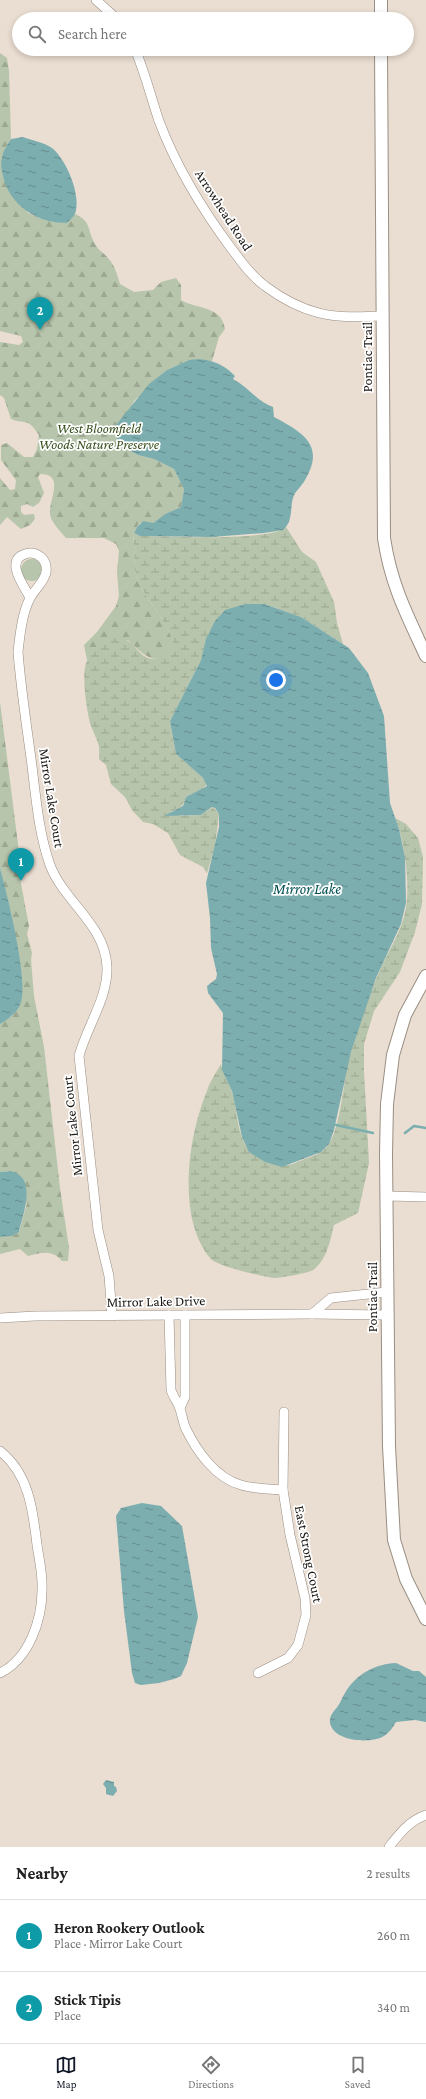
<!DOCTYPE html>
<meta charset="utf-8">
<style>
body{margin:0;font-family:"Crimson Pro",serif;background:#f2f2f2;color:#222}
.you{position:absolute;left:276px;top:680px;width:14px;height:14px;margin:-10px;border:3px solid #fff;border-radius:50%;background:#1a73e8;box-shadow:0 0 0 6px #1a73e833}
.badge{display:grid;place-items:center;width:26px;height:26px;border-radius:50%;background:#111827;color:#fff;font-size:13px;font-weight:700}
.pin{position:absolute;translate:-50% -33px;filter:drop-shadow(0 1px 2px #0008)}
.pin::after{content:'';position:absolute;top:21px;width:14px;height:12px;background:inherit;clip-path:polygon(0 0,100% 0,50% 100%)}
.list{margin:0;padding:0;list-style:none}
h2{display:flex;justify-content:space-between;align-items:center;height:52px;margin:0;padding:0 16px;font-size:17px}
h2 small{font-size:13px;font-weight:400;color:#767676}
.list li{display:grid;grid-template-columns:26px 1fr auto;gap:12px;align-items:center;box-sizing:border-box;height:72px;padding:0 16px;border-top:1px solid #e0e0e0}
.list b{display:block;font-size:15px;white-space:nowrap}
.list p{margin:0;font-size:13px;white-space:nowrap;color:#767676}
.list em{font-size:13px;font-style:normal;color:#767676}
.icon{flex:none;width:22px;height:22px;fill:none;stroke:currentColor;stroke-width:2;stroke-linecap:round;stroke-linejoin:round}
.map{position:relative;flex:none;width:426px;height:1847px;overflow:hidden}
.search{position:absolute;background:#fff;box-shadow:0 2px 6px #0003;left:12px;right:12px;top:12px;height:44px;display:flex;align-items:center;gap:10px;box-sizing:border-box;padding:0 14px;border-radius:22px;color:#767676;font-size:15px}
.sheet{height:196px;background:#fff}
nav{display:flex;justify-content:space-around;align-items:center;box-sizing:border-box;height:56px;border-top:1px solid #e0e0e0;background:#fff;font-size:11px;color:#767676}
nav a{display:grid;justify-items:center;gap:2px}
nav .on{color:#111827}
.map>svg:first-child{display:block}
.green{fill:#b6c5ab}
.forest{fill:url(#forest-firs)}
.wetland{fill:url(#wetland-marsh)}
.water{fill:url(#water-ripples)}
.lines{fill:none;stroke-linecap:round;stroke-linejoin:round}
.stream{stroke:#7caeb0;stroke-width:2.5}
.minor-casing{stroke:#998e83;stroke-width:10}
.major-casing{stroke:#998e83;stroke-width:14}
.minor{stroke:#fff;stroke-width:9}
.major{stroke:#fff;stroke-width:12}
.labels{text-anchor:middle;stroke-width:3.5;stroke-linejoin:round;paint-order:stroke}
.street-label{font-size:14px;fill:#191511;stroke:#fff}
.park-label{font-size:14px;font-style:italic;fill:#354e1b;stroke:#fff}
.water-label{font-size:15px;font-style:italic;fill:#004e51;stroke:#fff}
</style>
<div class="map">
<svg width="426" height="1847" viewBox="0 0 426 1847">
<defs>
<pattern id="forest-firs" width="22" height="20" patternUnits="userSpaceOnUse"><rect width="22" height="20" fill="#b6c5ab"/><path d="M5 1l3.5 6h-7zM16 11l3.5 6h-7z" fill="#9ca892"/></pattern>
<pattern id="wetland-marsh" width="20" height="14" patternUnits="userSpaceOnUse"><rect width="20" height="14" fill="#b6c5ab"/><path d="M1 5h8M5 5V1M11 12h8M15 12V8" fill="none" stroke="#9ca892"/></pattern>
<pattern id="water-ripples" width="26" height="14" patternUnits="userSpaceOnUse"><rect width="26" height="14" fill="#7caeb0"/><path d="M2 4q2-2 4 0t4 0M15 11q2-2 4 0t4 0" fill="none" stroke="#658c8e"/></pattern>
</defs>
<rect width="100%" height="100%" fill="#eaddd1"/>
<circle class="green" cx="32" cy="570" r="11"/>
<g class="forest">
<path d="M0,53L7,58L9,71L11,139L5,148L28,213L43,219L67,223L75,214C92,222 87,230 95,244C98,250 104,253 108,258C115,266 117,274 120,284L134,292L153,290L161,282L176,278L181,285V300C198,310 221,305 225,329L219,337L212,361L189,360L167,370L156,379L134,401L116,438L127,449L138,455L154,459L174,469L184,489L181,507L165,514L153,523C138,524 142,517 133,535C136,551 132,567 138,581C148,602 165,619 173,641C162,672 145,657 128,640L103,643L87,660L84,645L97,632L116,606L119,596L117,572L119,551L116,544L104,538H66C61,532 54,525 51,518C45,504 68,474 40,474L38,477L44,493L39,503L33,507L27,504L21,506V512L24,515L34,514L35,519L30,525L21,529L7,517L0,525V478L10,490L15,489L16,480L1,460V445L7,443L24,457H33L37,449L39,435C27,417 27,425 11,419L4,398L0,395V342L19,345L23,342L21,336L0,331Z"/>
<path d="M0,702L19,852V873L29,926L27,934L32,953L31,960L34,996L44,1047L60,1188L69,1248L68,1261H62C52,1249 41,1253 28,1256L20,1249L0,1254V1237L12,1236L19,1232L27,1203L8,1171L0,1172V1024L12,1016L21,1001L22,985L15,935L0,868Z"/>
</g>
<g class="wetland">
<path d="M286,527L302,552L316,562L334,602L337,623L343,644L301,617L264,604H245L223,612L209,633L201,660L170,721L176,754L203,778L207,784L202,789L186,797C181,809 182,807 170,812L181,816L201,815L213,807L219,814L215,846L207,873L203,867L180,855L168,833L153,824L143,822L132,810L125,797L111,784L106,765L99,759C99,754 100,748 98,743C96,736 92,730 90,723C87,710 80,671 88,659C95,647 114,631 128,641C134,644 138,652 144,656C159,665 168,654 173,641C165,619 148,602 138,581C132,567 136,551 133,535L134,533L140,536C166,536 270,542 286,527Z"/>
<path d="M395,818L406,824L418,838L423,857L422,904L415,932L400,972L374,1011L364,1044V1072L369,1163L358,1213L334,1225C330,1241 327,1260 313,1270C309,1273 280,1278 274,1278C264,1277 217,1266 211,1259C176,1219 188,1136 207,1091C210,1081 216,1073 221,1064C223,1074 229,1082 232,1092C241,1123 234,1151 271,1163C283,1166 287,1167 300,1161C309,1157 322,1154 328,1145C342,1126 343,1077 351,1052C359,1027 367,1001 377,977C386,954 402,932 406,908C410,881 405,843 395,818Z"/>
</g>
<g class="water">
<path d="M23,137C31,140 45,143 52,148C66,159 82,196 75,214C73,217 69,221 67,223C37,223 10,206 3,176C2,170 0,164 2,158C3,151 7,145 11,139Z"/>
<path d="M189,360C206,357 223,363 235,376L233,379C248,387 258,402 273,407L274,417C302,432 326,445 305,480C302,486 295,491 293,498C290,508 293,522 283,530L264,533L212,537L140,536L134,533L137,527L143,521L153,523L165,514L181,507L184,489L174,469L154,459L138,455L127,449L116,438V425L149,384L167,370Z"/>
<path d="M245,604H264L301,617L349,648L368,673L384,716L390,803L399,829L405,857L406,903L401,924L376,978L351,1052L334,1130L329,1144L321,1152L282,1167L265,1162L249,1152L242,1137L232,1091L222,1070L223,1013L208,993L207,986L216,979L217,974L211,948L210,918L206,883L219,827V814L215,808L212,807L201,815L164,816L183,806L186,797L207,786L203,778L176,754L170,721L201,660L206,639L215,621L225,610Z"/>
<path d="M0,868C7,894 28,978 21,1002C18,1012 9,1019 0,1024Z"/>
<path d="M11,1171C38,1178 23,1215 19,1232L12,1236L0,1237V1172Z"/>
<path d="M142,1503L161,1506L182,1526L198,1617L187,1663L181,1676L174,1679L159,1683L141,1685L135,1683L132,1673L124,1611L116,1516L121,1508Z"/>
<path d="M396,1663L413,1671H419L426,1677V1722L415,1720L396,1722C393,1727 390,1732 384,1736C371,1744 334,1742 330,1723C329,1716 334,1711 338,1706C341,1702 342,1697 345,1693C356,1674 375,1664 396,1663Z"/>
<path d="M106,1780L114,1782V1786L116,1787L117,1791L113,1796L106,1794V1788L103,1784Z"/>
</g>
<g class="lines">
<g class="stream">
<path d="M336,1125L373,1133"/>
<path d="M405,1133L414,1126L426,1128"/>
</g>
<g class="minor-casing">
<g id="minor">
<path d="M96,0L117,19"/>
<path d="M135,49C145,73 151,97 159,121C176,166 202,209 231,248C241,261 251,276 265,286C281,298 299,308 319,313C339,318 362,317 382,316"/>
<path d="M30,598C25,587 4,561 25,554C37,550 48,560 46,572C45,581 35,589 30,598C22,614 20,634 18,652C21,690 27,728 32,766C36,799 39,834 50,865C64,902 105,924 107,967C108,998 87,1026 79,1056L98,1230L109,1276L112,1316"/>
<path d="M387,1196L426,1197"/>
<path d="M312,1314L331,1298L387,1292"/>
<path d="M169,1315L171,1390C173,1397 178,1402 180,1409C182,1415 183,1421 185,1427C196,1450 215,1478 241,1485C255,1489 269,1489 283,1490"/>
<path d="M0,1318L35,1316L312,1314L387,1315"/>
<path d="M180,1408L185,1397V1315"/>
<path d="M0,1451C29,1474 33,1510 37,1545C39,1559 43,1575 42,1590C42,1620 29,1659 0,1673"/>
<path d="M258,1673L288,1658L298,1645L306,1615L305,1598L290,1535L283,1490L284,1412"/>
<path d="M389,1847C400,1833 409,1821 426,1815"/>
</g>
</g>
<g class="major-casing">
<g id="major">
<path d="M381,0V19"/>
<path d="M381,49L384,538C391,585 407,615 426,656"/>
<path d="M426,976L405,1015L393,1055L387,1104L386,1154L389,1446L394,1540L406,1579L426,1619"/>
</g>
</g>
<use href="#minor" class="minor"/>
<use href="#major" class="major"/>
</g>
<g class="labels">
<g class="street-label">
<text transform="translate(224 210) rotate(57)" y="5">Arrowhead Road</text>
<text transform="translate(367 357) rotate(-90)" y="5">Pontiac Trail</text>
<text transform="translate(52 798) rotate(81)" y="5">Mirror Lake Court</text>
<text transform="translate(72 1126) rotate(-96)" y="5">Mirror Lake Court</text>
<text transform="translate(372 1297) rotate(-90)" y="5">Pontiac Trail</text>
<text transform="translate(156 1301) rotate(-1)" y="5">Mirror Lake Drive</text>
<text transform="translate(309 1554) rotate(79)" y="5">East Strong Court</text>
</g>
<g class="park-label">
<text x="99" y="433">West Bloomfield<tspan x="99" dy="16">Woods Nature Preserve</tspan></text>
</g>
<g class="water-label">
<text x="307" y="894">Mirror Lake</text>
</g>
</g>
</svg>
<div class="you"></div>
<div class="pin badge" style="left:21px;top:881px;background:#0f9aa8">1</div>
<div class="pin badge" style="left:40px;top:330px;background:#0f9aa8">2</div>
<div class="search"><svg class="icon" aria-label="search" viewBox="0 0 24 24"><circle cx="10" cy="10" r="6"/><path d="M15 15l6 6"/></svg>Search here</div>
</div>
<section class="sheet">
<h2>Nearby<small>2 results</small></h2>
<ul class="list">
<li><span class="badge" style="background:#0f9aa8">1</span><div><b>Heron Rookery Outlook</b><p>Place · Mirror Lake Court</p></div><em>260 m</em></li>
<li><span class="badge" style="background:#0f9aa8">2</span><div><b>Stick Tipis</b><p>Place</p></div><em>340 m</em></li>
</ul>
</section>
<nav>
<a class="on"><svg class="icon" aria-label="map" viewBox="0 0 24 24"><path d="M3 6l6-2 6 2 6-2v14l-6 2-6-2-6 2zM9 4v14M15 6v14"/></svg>Map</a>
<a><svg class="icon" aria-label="directions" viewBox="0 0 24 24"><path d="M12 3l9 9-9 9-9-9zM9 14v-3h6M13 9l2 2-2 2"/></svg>Directions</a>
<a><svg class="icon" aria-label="saved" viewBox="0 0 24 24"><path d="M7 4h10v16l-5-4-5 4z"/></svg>Saved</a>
</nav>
